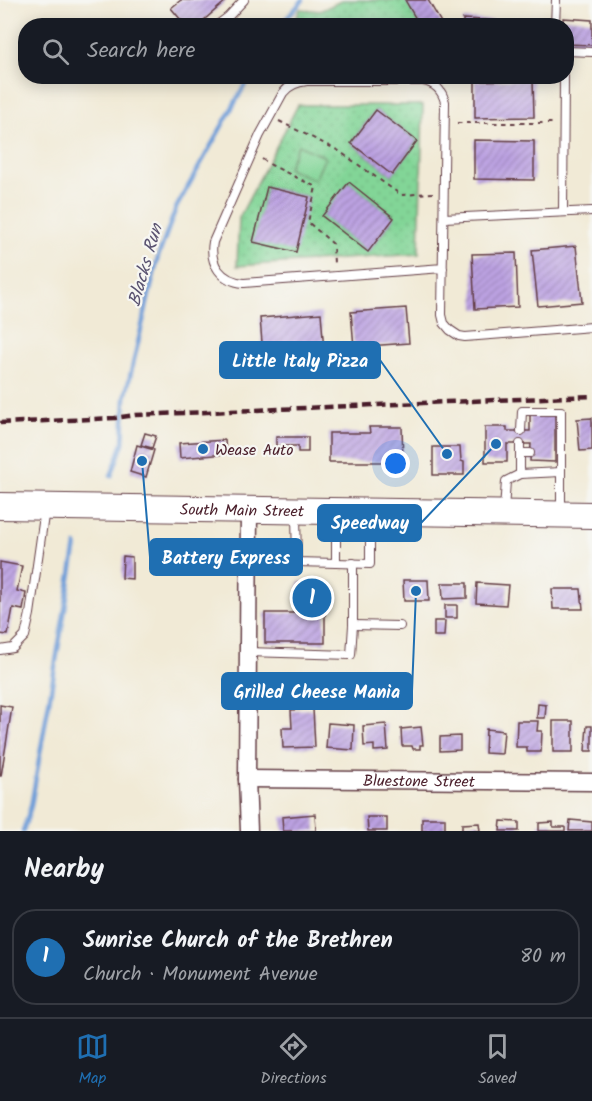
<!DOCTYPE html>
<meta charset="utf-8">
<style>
body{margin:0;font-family:Kalam,sans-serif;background:#242831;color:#f1f3f6}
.you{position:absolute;left:396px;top:464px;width:21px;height:21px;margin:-15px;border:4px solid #fff;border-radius:50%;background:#1a73e8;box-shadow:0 0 0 9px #1a73e833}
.badge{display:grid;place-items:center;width:39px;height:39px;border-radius:50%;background:#1f6fb2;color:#fff;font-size:20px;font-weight:700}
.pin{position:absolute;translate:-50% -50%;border:3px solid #fff;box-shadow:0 2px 6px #0006}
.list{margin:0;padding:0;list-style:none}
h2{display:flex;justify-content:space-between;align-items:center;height:78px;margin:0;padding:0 24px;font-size:26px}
h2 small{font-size:20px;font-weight:400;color:#9ea1a6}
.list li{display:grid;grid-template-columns:39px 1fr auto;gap:18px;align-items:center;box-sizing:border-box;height:96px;margin:0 12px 12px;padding:0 12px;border:2px solid #363941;border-radius:24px}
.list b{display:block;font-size:22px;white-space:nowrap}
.list p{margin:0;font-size:20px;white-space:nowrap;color:#9ea1a6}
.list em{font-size:20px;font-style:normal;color:#9ea1a6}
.icon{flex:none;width:33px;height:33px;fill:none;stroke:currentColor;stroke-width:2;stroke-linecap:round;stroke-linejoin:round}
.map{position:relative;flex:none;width:592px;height:831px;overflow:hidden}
.search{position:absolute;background:#171b24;box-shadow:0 3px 15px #0003;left:18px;right:18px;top:18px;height:66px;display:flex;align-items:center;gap:15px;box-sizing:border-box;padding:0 21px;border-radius:24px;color:#9ea1a6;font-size:22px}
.sheet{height:186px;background:#171b24}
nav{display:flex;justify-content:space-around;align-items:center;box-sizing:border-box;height:84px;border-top:2px solid #363941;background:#171b24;font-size:16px;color:#9ea1a6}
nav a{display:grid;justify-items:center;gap:3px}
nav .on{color:#1f6fb2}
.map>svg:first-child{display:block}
.grass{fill:url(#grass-dots);stroke:#667a61;stroke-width:1.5;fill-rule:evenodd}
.park{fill:#82d597;stroke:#667a61;stroke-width:1.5}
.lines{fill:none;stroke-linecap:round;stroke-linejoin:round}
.stream{stroke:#6f9ed8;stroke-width:4.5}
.building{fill:url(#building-hatch)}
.lane-casing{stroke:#633d45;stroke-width:10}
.street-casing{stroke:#633d45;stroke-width:19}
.primary-casing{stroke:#633d45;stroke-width:28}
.path{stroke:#633d45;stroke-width:2;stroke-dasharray:4.5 4.5;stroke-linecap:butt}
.lane{stroke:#fff;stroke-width:8}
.street{stroke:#fff;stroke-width:16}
.primary{stroke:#fff;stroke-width:26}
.rail{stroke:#4a1f2b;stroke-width:4.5;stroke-dasharray:9 4.5;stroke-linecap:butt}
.poi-dot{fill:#1f6fb2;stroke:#f6f6f2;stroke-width:2}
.labels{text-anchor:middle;stroke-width:4.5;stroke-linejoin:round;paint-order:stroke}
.poi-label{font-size:16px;fill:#4a1f2b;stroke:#f6f6f2;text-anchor:start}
.street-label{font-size:16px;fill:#4a1f2b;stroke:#f6f6f2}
.water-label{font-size:18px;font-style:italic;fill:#595270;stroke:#f6f6f2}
.leader{fill:none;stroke:#1f6fb2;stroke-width:2}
.callout-dot{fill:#1f6fb2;stroke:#f6f6f2;stroke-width:2}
.callout{fill:#1f6fb2;stroke:#1f6fb2;stroke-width:2}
.callout-label{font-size:18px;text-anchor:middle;font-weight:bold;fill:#fff}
</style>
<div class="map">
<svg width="592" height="831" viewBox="0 0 592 831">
<defs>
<pattern id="grass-dots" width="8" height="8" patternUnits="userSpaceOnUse" patternTransform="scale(1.5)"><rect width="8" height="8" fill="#82d597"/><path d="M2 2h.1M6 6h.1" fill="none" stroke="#72b682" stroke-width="1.8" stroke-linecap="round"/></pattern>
<pattern id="building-hatch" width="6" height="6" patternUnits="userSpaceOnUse" patternTransform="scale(1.5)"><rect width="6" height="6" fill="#bca2e2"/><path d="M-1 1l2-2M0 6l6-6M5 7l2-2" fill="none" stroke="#9b83b7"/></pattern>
</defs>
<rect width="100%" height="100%" fill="#f6f6f2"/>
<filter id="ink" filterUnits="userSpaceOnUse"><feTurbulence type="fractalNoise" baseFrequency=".0167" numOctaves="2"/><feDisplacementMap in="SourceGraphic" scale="12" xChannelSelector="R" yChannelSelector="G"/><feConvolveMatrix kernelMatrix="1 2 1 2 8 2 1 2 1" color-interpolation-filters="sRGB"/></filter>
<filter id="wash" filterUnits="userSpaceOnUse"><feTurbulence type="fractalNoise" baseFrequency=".008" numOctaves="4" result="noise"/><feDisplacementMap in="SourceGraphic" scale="24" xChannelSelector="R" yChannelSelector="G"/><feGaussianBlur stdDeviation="1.35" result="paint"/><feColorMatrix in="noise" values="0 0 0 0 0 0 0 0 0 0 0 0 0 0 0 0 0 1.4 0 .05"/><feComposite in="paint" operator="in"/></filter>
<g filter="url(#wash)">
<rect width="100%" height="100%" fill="#f1ead6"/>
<g class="grass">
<path d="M343,0H406L420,26H294L300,9L320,11Z"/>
<path d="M298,105H423L419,254L237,266L239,218ZM376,110L417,141L392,175L351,143ZM349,182L394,218L368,252L323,216ZM267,187L308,197L254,242Z"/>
</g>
<path class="park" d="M298,145L325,157L315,180L288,168Z"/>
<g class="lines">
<g class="stream">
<path d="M280,26L303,0"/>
<path d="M111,476L123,443L125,398L158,257L176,208L250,76"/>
<path d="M23,831L31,806L76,545"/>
</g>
</g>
<g id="blocks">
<g class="building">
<path d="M181,0H227L197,26H186L171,8Z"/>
<path d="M405,0H428L443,26H420Z"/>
<path d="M563,18L592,20V45L566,44V26H563Z"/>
<path d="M463,19L543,23V26H463Z"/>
<path d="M533,80L534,117L475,118V81Z"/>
<path d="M376,110L417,141L392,175L351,143Z"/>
<path d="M474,140L534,141V180L474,179Z"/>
<path d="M349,182L394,218L368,252L322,216Z"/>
<path d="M267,187L309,197L296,252L253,242Z"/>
<path d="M576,246L582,302L538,306L532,250Z"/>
<path d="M516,253L518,307L475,309L472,254Z"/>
<path d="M406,308L409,343L354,347L351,312Z"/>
<path d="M321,313L324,351L263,355L260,318Z"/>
<path d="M530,415H555V462L530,461L531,444H507V462H485V427H507V431H530Z"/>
<path d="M592,418V450L580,451L577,419Z"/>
<path d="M369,427H402L403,462H329V433H370Z"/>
<path d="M145,433L156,436L152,448L141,445Z"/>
<path d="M276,437H308V452H298V446H276Z"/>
<path d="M225,440L226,454L180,458L179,443Z"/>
<path d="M137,445L154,450L146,477L130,472Z"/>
<path d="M433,447H460L461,461L464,462V475H433Z"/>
<path d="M123,556L132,557V579L122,578Z"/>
<path d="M0,562L22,566L17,591L26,593L23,610L13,608L8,635L0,634Z"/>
<path d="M403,580H428L429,601H404Z"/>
<path d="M298,582H325V643H265V613H298Z"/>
<path d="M442,583H467V598L443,599Z"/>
<path d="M477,583L508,585L506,605L476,603Z"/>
<path d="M552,589H581L583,609H553Z"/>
<rect x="445" y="605" width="12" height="13"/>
<path d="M434,621H445L444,636H434Z"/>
<path d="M538,704L546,705L545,718H537Z"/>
<path d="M0,705L12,707L1,776H0Z"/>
<path d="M313,709L315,747L283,748L282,728H292L291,710Z"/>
<path d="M517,721H538L537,731H542L541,752H527V747H516Z"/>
<rect x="553" y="721" width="20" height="31"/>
<path d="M328,723L354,725L353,750L326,748Z"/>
<path d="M386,724L388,750L374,751V745L364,746L363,726Z"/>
<path d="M587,726H592V751H585Z"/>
<path d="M421,727L423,745H420V749H413L412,746H402L401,729Z"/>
<path d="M486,729L504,731L502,754L485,753Z"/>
<path d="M460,736V750L440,751V737Z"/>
<path d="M315,814L316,831H283L282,817Z"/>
<path d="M367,817H387V831H368Z"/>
<rect x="422" y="818" width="23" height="13"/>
<path d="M570,820L592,822V831H569Z"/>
<path d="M501,821L519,822V831H500Z"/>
<path d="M553,822V827H565V831H539V823Z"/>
<path d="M479,823L480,831H462V824Z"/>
</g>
</g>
</g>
<g filter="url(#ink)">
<use href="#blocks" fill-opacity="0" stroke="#633d45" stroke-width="1.5"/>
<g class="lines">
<g class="lane-casing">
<g id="lane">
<path d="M216,26L228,17L244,0"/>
<path d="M555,26L556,0"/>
<path d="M566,51L592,52"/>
<path d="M563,212L564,76"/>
<path d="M444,218L592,211"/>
<path d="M443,268L244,283C221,281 209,264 213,242L260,135L283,93C289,85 297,82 307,81H423C435,83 442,90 445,102L442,315L444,323L450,330L459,336L465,337L592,327"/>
<path d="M521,431L522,411H561V511"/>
<path d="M521,453H530"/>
<path d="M520,474L561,472"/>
<path d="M504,510L506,481L520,474V444"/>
<path d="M296,514L297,562L336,563V513"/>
<path d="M336,563L370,564V514"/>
<path d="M353,625L400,626"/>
<path d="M0,650L13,648L25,636L30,614L45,509"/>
<path d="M247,652L351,655L353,625V563"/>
</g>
</g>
<g class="street-casing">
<g id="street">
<path id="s1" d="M247,779L592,782"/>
<path d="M249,831L247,779L249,510"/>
</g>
</g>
<g class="primary-casing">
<g id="primary">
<path id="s2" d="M0,506L592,515"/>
</g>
</g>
<g class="path">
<path d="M279,121L339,151L401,195L433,193"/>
<path d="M457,123H553"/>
<path d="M262,159L271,165L316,187L308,222L333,244L334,264"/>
</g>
<use href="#lane" class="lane"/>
<use href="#street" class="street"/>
<use href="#primary" class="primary"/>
<path class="rail" d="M0,423L115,418L135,415L592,396"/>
</g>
</g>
<circle class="poi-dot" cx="203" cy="449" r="6"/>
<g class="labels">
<g class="poi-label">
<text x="215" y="455">Wease Auto</text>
</g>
<g class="street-label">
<text dy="6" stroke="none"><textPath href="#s2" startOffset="242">South Main Street</textPath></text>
<text dy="6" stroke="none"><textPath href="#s1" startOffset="172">Bluestone Street</textPath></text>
</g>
<g class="water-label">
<text transform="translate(145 265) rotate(-74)" y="6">Blacks Run</text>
</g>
</g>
<path class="leader" d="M447 454L380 360M496 444L421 523M142 461L150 557M416 591L412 691"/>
<g class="callout-dot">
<circle cx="447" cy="454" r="6"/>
<circle cx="496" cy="444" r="6"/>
<circle cx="142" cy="461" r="6"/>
<circle cx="416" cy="591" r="6"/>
</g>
<g class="callout">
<rect x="220" y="342" width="160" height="36" rx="6"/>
<rect x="318" y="505" width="103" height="36" rx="6"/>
<rect x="150" y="539" width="152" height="36" rx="6"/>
<rect x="222" y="673" width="190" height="36" rx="6"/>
</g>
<g class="callout-label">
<text x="300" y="367">Little Italy Pizza</text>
<text x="370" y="529">Speedway</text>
<text x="226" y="564">Battery Express</text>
<text x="317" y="698">Grilled Cheese Mania</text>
</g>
</svg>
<div class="you"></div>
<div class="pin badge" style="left:312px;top:598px">1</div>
<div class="search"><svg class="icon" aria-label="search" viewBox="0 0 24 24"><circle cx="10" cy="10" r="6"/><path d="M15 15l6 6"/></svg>Search here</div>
</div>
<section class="sheet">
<h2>Nearby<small></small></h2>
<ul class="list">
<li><span class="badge">1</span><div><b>Sunrise Church of the Brethren</b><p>Church · Monument Avenue</p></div><em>80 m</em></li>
</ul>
</section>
<nav>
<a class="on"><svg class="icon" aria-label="map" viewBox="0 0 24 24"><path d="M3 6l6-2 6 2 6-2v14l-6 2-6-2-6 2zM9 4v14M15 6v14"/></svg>Map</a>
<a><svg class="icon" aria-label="directions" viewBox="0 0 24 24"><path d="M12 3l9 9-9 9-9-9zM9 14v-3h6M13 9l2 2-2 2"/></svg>Directions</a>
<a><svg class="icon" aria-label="saved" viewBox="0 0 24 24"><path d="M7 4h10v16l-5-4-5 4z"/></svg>Saved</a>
</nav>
